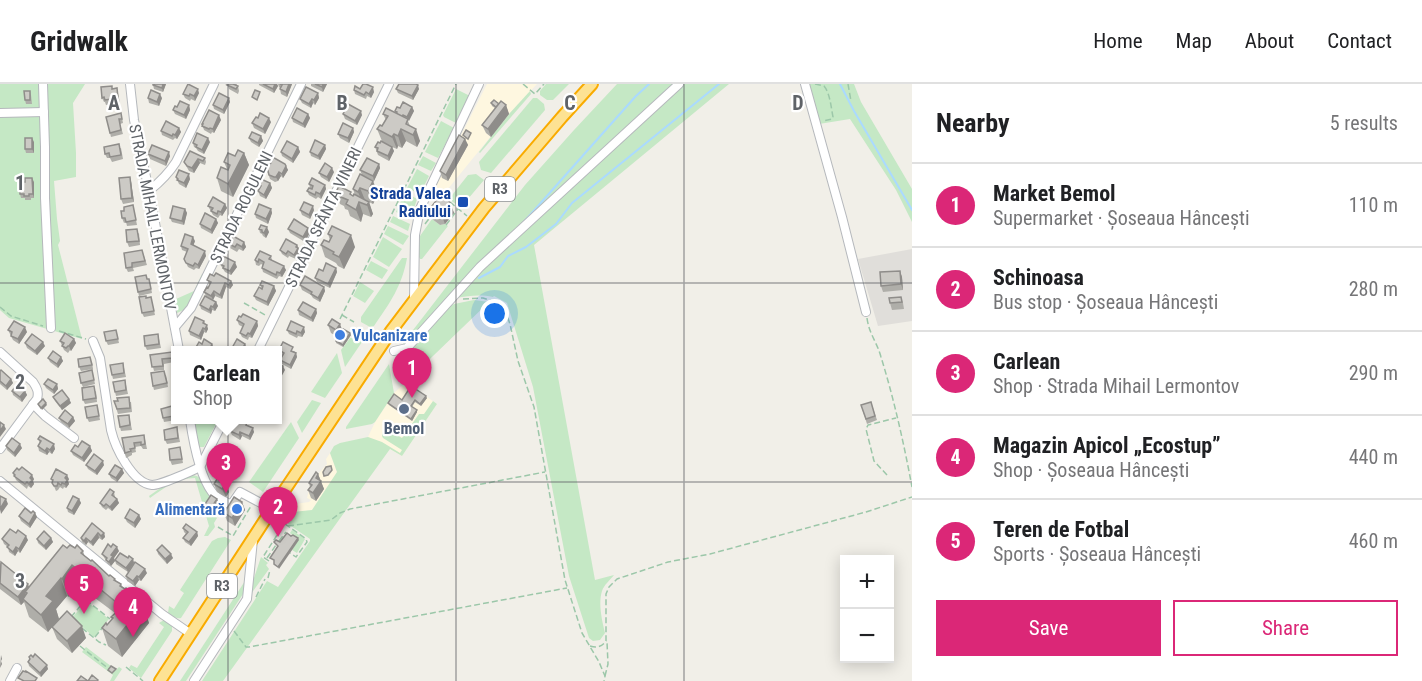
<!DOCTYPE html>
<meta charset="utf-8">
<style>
body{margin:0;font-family:"Roboto Condensed",sans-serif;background:#f6f6f6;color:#202124}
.controls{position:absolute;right:18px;bottom:18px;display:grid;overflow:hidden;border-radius:0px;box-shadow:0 3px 15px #0003}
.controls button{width:54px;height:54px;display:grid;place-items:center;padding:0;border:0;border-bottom:2px solid #e0e0e0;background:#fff;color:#202124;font:30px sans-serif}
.you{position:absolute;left:495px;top:230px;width:21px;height:21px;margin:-15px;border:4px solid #fff;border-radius:50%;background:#1a73e8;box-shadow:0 0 0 9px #1a73e833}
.badge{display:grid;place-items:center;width:39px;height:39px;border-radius:50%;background:#db2777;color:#fff;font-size:20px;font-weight:700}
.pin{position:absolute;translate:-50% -50px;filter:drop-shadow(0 2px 3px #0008)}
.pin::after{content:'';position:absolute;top:32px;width:21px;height:18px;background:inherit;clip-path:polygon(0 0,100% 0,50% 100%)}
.popup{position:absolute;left:171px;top:262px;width:111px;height:78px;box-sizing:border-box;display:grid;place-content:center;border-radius:0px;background:#fff;filter:drop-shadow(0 2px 4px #0005);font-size:20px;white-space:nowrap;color:#757577}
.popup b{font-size:22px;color:#202124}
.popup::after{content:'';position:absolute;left:50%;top:100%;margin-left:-12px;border:12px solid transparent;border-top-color:#fff}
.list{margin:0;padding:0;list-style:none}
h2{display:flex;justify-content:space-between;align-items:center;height:78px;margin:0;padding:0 24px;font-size:26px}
h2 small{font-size:20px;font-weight:400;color:#757577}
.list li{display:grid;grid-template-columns:39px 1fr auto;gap:18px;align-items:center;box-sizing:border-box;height:84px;padding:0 24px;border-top:2px solid #e0e0e0}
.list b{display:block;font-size:22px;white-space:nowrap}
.list p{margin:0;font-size:20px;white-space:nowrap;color:#757577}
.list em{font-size:20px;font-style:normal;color:#757577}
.actions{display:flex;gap:12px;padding:18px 24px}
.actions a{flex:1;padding:14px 0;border:2px solid #db2777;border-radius:0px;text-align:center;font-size:21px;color:#db2777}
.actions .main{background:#db2777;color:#fff}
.map{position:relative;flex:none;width:912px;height:597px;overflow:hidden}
header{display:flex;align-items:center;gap:36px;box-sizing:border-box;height:84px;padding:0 30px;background:#fff;border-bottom:2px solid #e0e0e0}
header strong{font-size:28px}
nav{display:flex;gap:33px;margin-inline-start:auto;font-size:21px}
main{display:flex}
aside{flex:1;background:#fff}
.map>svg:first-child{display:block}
.commercial{fill:#fef7e0}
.industrial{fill:#e0deda}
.green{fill:#c5e8c5}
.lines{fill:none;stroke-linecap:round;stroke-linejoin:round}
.stream{stroke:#aadaff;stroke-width:2}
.minor-casing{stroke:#b5b8bc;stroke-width:10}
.highway-casing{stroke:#f9ab00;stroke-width:14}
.path{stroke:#9cc7a9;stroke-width:1.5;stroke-dasharray:6 3;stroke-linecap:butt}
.minor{stroke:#fff;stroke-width:8}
.highway{stroke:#fde293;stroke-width:10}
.wall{fill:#afaea9}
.shaded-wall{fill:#8f8d8a}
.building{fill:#cccac5;stroke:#8f8d8a;stroke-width:1.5}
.grid{fill:none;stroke:#5f6368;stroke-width:1.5;stroke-opacity:0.55}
.transit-dot{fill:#1a4fb4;stroke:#fff;stroke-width:2}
.shop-dot{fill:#3f7fe0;stroke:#fff;stroke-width:2}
.service-dot{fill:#5c6f8a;stroke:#fff;stroke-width:2}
.labels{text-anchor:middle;stroke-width:4.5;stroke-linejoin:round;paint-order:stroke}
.shield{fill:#fff;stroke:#8f9295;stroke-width:1.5}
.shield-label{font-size:15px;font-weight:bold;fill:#5f6368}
.transit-label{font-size:16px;font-weight:bold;fill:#164399;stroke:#fff;text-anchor:end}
.street-label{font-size:16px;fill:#5f6368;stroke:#fff}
.shop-label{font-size:16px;font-weight:bold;fill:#366cbe;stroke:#fff;text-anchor:start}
.service-label{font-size:16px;font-weight:bold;fill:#4e5e75;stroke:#fff}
.grid-label{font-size:20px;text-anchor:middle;font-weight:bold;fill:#5f6368;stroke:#fff;stroke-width:4.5;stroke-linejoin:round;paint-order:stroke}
</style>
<header>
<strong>Gridwalk</strong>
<nav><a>Home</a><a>Map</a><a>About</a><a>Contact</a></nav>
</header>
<main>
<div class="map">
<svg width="912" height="597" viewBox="0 0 912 597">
<rect width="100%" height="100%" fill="#f1efe8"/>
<g class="commercial">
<path d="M487,0H537L509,30L443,111L433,107Z"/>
<path d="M406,298L437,320L402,372L368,353L375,338L394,309Z"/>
<path d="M330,369L337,388L335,392L312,426L290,429L295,420L309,418L311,416L307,414L311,398L327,380L326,375Z"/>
</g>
<path class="industrial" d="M912,165V237L878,242L858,175Z"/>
<g class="green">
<path d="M0,0H85L73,19L76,69V93L54,97L57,135L60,157L58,161L82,255L9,234L0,226Z"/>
<path d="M546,0H569L553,16H547L540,11V7Z"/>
<path d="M617,0H675L577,90L409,260L403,261V259L525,101L574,46Z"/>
<path d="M684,0H729L534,161L595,496L614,491C610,496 604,501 602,507C598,520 602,536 605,549L600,556L593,557L589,554L569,492L533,303L507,219L494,212L493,213C479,210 469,212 456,214L480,186L635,44Z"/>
<path d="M808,0H854L861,18L912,105V138L896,106L850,35L819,40Z"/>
<path d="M456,5L470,12L456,39L444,33L443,31Z"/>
<path d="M530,7L531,10L480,69L479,68L509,30Z"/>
<path d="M533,14H537L544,20L545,26L491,89L481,86L479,78Z"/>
<path d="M441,37L454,44L438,74L425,68Z"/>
<path d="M423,72L436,79L431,87L418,81Z"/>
<path d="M417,85L429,92L420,110L407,104Z"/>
<path d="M476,90L484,96L462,122L460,120L457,121L449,115L468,91Z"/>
<path d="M405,108L417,115L411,134L396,128Z"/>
<path d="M393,132L410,140L408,147L390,138Z"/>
<path d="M432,135L440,141L445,140L448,142L422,175H420L418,171L420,152Z"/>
<path d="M388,142L409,152L403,161L384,150Z"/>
<path d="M383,153L402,165L389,183L373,173Z"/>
<path d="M402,174H407C402,202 390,219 374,242L370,243L361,238V233Z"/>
<path d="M371,177L388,186L382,195L366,186Z"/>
<path d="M202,190L204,191L188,222L186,225L177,229L173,210H174L176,215L194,207Z"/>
<path d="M360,198L374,207L365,219L353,212Z"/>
<path d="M474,216L489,218L406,298L401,272L411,264L448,224L454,220Z"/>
<path d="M350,254L364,255L345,283L341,266Z"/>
<path d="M337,269L342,289L325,314L311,308Z"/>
<path d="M389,280L394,309L375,338L372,340L346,345V343Z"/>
<path d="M312,316L321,319L302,349L297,338Z"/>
<path d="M433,317L437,320L402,372L390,365L223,597H202L267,497L278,503L310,457V455L288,440L293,428L312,426L337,388L330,369L334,362L340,359L368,353L382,358L400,369L402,366L383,354L382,352L383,348L388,346L402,354L419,330H424Z"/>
<path d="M193,336H218L204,363H198Z"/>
<path d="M291,338L299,354L263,408L249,398Z"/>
<path d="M192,391C203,391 210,407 216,416L209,428L217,434L214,439L215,443L208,452H204L209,442L195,394C177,394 164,404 150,414L149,412L169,398Z"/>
<path d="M292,446L305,455L297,469L292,466L298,456L290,449Z"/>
<path d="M225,453L231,456L181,534C176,535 172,532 168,529L169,522L174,525L184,509L180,506L212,457L218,454Z"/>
<path d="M261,473L268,479L266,481L269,485L251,510L253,497Z"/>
<path d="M245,497L243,510L186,597H180Z"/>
<path d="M86,517L109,535L94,553L72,534Z"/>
<path d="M164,536L167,537L172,541V547L141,594L129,584L131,581L137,584L164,543L159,539Z"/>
<path d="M86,563L116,586L119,583L122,585L114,597H110L113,591L82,568Z"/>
</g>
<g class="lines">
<g class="stream">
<path d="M840,0L854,27L912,126"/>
<path d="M522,140L635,13L649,0"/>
<path d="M479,194L500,183L508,172L526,163L556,140L572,119L719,0"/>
</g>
<g class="minor-casing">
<g id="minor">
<path d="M43,0L45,63V114L51,244"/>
<path d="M130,0L134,36L149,107L179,266"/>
<path d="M805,0L842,133L866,228"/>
<path d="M0,29L44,28"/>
<path d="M149,107C160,98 169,89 176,78L214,0"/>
<path d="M414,215L415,151L420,125L479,0"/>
<path d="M175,243L191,224L301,0"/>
<path d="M93,257L100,274L111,346C115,363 132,399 152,401C161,401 192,387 200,383L224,336"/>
<path d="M258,266L389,0"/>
<path d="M394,267L407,264L480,183L679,0"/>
<path d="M0,268L33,298C37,304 39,308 37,315L0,365"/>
<path d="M33,320L45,332L74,354"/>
<path d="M190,336C193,356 199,391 212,408C216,414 225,417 231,421L240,408L272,425"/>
<path d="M0,397L162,530L191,550"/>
<path d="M10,597L17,584"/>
<path d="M194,597L247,515L253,456"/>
</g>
</g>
<g class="highway-casing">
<path id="highway" d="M160,597L272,425L391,247L484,124L562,33L592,0"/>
</g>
<g class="path">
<path d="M523,0L535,10L544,0"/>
<path d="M815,0L824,2C830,9 831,23 833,33L832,35L823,37"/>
<path d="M848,0L851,17"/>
<path d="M450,118L467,132"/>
<path d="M425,140L431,132"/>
<path d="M446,141L458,125"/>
<path d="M463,215L483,214L499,219L505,226L510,240L518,277L534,323L565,496L582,549L599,578L605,592L604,597"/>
<path d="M244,219L267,232"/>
<path d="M0,223L11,232L43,242"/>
<path d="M342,231L354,238"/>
<path d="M867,234C869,250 877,258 881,273C894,315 904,360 912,403"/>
<path d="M340,235L456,0"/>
<path d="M59,247L86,255"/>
<path d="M887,391L874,377L866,345L868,341L896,334"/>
<path d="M285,440L306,455L307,458L296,473L290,469"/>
<path d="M288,442L331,436L340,429L350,425L545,388"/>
<path d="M218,443L233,452L251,422"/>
<path d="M279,457L286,448"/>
<path d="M267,474L276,461"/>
<path d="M269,477L263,473L295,423"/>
<path d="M268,494L270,486"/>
<path d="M256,513L265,495"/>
<path d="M86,516L110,535"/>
<path d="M71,533L89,512"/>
<path d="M82,544L99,558L106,561"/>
<path d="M234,547L246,563H249L567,504"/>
<path d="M95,553L103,543"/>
<path d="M80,562L109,585"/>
<path d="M590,562C597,564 602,563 606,557V510L609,503L617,495L668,478L710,470L866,428L912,413"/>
<path d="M126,583L143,597"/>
<path d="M605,592L608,580L607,558"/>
</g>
<use href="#minor" class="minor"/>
<use href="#highway" class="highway"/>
</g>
<g class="wall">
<path d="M166,0L163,8L154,5L153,1Z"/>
<path d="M225,0H237L236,2H238L239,7L238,10L229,5L228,2Z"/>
<path d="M259,0H277L278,2L274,9L259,1Z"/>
<path d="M278,0H292L287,13L281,10L280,5V4L279,3Z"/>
<path d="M311,0H327L323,8L311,2Z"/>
<path d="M412,1L419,5L413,16L398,9L396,5Z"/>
<path d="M117,4L120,19L106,21L105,18H104L102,14L113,5Z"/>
<path d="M360,5L374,8L371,14L367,12L366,15L355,10L354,6Z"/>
<path d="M30,7L31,11L32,20H26L25,16Z"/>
<path d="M199,9L195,17L191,15L190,17L185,14L183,10Z"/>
<path d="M318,9L319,14L315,21L313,19L311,24L302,19L300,15Z"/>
<path d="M148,14H162L159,22L149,19Z"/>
<path d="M229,14L230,18L224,30L214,25L213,21Z"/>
<path d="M491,19L506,21L509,30L491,53L486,49L482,41L495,24L492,22Z"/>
<path d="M189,21L190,26L186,35L175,30L173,26L177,23Z"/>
<path d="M412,23L414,27L408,37L410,42L420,57L417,63L406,57L402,64L398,62L397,65L392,63L394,67L389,77L378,71L375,63L382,57L377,45L382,42L386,36L383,30L396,29L395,27L400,24Z"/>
<path d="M121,29L123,39L120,40L123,50L111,53L110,49Z"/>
<path d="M308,30L310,34L305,44L293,38L292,34Z"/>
<path d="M343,30L362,31L357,41L345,35Z"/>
<path d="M221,36L214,49L212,48L211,50L204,46L202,40Z"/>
<path d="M271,38L265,50L254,44L252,39Z"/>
<path d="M179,44L181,48L177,55L175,54L173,56L162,51L161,47Z"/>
<path d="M353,44L354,48L349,59L340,54L338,50Z"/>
<path d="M261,52L263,57L259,63L251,58L249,54Z"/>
<path d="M465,55L468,61L448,97L442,94L440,87Z"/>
<path d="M34,58V69H26L25,65Z"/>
<path d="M210,58L204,70L198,67L196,64L194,63L193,59Z"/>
<path d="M325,61L326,65L320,76L311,72L310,68Z"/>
<path d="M298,63L300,68L293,79L282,72L281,68Z"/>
<path d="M121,64L123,75L112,78L110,74H107L105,70Z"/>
<path d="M244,69L249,81L233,113L221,107L217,94L227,85L224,78Z"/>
<path d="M148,70L170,72L166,82L150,75Z"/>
<path d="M205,74L206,78L205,81L200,79L194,89L189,87L184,78Z"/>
<path d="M267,75L285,80L288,86L283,94L281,92L278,97L275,98L270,95L267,86L270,80L268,79Z"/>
<path d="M379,80L380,84L374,97L362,91L360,86Z"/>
<path d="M334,88L329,98L321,93L319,89Z"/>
<path d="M360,90L378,109L373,120L369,118L373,130L371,133L363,130L361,138L350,132L348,126L345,125L344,122L340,120L336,108L353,112L355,111L353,105Z"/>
<path d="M130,93L131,97L134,118L123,120L121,115Z"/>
<path d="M176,93L190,95L186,104L179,100Z"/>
<path d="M34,98V114H31V116H25V114H21L20,110Z"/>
<path d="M270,99L272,104L266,115L260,112L258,107L259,105L258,101Z"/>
<path d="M309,100L325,101L326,105L321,115L318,113L316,115L309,111L307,107L310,104Z"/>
<path d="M449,117L454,129L445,140L440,141L432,135L429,126Z"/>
<path d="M225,120L227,124L222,132L220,131L218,134L213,131L208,122Z"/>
<path d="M133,121L137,141L127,142L126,138L124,139L122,134L124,127Z"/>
<path d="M185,125L187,129L184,141L172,138L170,134Z"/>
<path d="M271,125L272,129L268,140L256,134L255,130Z"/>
<path d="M300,126H314L310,135L302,131Z"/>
<path d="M216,135L218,139L212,150L201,144L200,140Z"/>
<path d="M308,144L310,148L305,158L290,149L288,145Z"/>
<path d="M259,145L269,148L266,154L263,152L262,150L260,149Z"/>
<path d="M139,149L140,161L129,163L127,158Z"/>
<path d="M328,150L355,163L344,185L338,182L336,179L325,173L321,161L329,158L330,156Z"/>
<path d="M195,157L193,162L206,172L199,185L196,184L194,186L188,183L186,179L187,168L182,166L181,162Z"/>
<path d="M244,158L246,163L243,167L239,165L237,168L230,164L229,160Z"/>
<path d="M297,161L300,168L296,175L289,172L288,174L282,170L280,166Z"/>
<path d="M142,166L147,181L133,184L134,187L128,188L126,184Z"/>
<path d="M271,172L272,176L286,186L282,193L279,192L277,195L263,188L262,184L263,181L261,180L259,182L256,181L255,176Z"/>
<path d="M220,180L237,183L231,191L225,188Z"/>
<path d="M336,184L337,188L330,204L317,198L315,194L323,187Z"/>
<path d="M900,187L902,193L903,206L883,208L881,202Z"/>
<path d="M214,192L231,197L233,201L230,205L226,203L222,215L215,212L213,216L206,212L204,208L210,201L207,196Z"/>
<path d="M148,195L150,199L152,209L139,212L138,208Z"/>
<path d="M260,201L274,202L276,207L268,222L256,216L254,212L262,205Z"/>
<path d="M300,201L324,203L325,207L320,218L313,214L311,211L302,206Z"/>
<path d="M151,213L155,231L144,233L142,229L146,214Z"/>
<path d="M901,213L903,219L904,225L892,226L890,219Z"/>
<path d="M216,218L218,222L215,227L212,226L211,230L201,225L200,221Z"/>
<path d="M316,225L317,229L313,238L299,231L298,226Z"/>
<path d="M241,233L257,237L258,242L252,254L249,253L248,256L242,253L240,249L243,243L239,241L237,236Z"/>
<path d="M204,237L208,245L206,249L204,248L201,256L190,251L189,247Z"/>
<path d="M328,241L342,246L351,251L343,263L336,259V257L338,253L331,249Z"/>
<path d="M8,246L27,248L19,260L13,256Z"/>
<path d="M287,246L305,248L302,253L298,252L297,254L289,250Z"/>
<path d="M117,250L119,259L108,261L106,257Z"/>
<path d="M158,250L161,264L147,266L145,262Z"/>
<path d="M74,255L76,259L71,267L70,266L68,269L64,266L60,257Z"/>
<path d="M25,259L45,262L37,271L27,264Z"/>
<path d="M279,266L295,267L294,268L296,269L297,273L291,285L282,280L280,276L283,272L281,271Z"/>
<path d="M150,271L173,272L174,278L164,280V286L154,287Z"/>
<path d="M61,273L63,277L58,284L50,278L48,274Z"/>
<path d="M92,278L93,285L81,287L79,283Z"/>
<path d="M123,279L126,293L113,295L112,291Z"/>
<path d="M92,286L95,300L83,303L81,299Z"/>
<path d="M0,287L11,295L13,299L7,306L0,300Z"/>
<path d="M166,291L168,303L154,306L153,302Z"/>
<path d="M125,296L128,310L116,312L115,308Z"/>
<path d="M44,300H57L58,305L54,310L46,304Z"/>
<path d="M23,303L27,311L22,318L13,311L12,307Z"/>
<path d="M96,307L97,318L85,320L83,316Z"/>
<path d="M53,313L69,315L71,319L62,326L55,317Z"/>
<path d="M427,314L421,322L415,318L412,323L417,328L412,337L389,321L388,319L402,316Z"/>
<path d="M114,317L131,318L132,328L118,330Z"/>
<path d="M871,318L877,336L867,340L861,321Z"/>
<path d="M97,321L100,336L89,338L87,334Z"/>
<path d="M172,322L176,336L164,338L163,334Z"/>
<path d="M129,331L132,346L121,347L120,343Z"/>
<path d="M73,333L75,337L69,344L61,338L59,334Z"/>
<path d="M246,336H261L259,339L253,336L252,339Z"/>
<path d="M235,342H249L254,348L250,356L242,352L240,356L232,351L230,347Z"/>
<path d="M178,348L180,358L167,360L165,356Z"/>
<path d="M122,354L145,355L147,365H143L141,362L135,363L136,368L132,369V371L126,374Z"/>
<path d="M38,355L55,365L52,370L49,368L47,371L39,367L38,362L40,359Z"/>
<path d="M6,362L22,364L15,373L7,366Z"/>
<path d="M90,362L92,367L84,378L73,371L71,367Z"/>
<path d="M180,363L183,379L172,381L170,376Z"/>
<path d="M225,365L238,369L239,373L233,384L219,376L218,372Z"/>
<path d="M86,381H104L97,391L88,385Z"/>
<path d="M122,385L124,389L117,398L111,394L109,390Z"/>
<path d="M13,389L34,395L33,397L34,400L31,404L28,402L27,405L16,396Z"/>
<path d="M318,390L324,405L316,417L311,414L308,406L310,403L309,399Z"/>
<path d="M51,395H69L68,397L69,400L66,404L64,403L63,405L60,403L58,406L56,407Z"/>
<path d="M214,400H226L229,408L226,413L217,408Z"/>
<path d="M114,408L115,413L117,415L119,419L112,427L108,424L106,426L102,423L100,419Z"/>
<path d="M79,415L81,419L74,431L68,428L67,424Z"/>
<path d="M217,415L220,423L214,432L208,429L205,420Z"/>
<path d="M242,418L245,426L235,442L227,437L224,429Z"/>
<path d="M31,429H35L37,433L30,444L21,437L19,432Z"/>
<path d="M139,431L141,435L135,444L127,438L125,434Z"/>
<path d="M183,444L197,448L198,452L191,462L185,458L183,454L186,450L184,448Z"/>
<path d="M104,449L105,453L102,456L99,454L93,462L88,458L86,461L82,458L81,454Z"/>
<path d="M51,454L53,458L46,466L38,459L37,455Z"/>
<path d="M2,455L28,456L20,469L18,467L15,472L9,468L8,463L4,460Z"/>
<path d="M67,464H75L83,467L85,473L116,498L121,500L123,504L138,515L149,539L122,573L108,562L102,544L107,541L112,535L111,533L115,529L95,514L94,511L90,507L89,509L83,505L82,501L78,498L69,513L67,512L56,525L59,535L86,554L72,569L57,555L52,543L48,548L29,533L24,518L21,521L0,505V479L29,503Z"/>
<path d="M157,466L173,474L167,480L158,470Z"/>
<path d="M119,467L114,474L115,477L111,482L108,480L102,470Z"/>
<path d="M128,474L133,475L134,479L128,488L116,480L115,476Z"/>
<path d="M147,489L141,497L139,496L135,502L127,497L126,492Z"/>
<path d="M29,573L48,585L41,593L29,582L28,578L30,576Z"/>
</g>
<g class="shaded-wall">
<path d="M163,0H166L163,8L162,4Z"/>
<path d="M275,0H277L278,2L274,9L273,5Z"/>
<path d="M289,0H292L287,13L286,8Z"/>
<path d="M323,0H327L323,8L322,3Z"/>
<path d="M418,1L419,5L413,16L412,12Z"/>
<path d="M373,3L374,8L371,14L369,10Z"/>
<path d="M198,5L199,9L195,17L194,12Z"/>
<path d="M318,9L319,14L315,21L314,16Z"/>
<path d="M160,10L162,14L159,22L157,18Z"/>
<path d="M229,14L230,18L224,30L223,26Z"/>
<path d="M312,15L313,19L311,24L309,20Z"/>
<path d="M189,21L190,26L186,35L184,31Z"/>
<path d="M506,21L509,30L491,53L488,45Z"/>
<path d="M412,23L414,27L409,37L407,33Z"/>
<path d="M361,27L362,31L357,41L355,37Z"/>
<path d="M308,30L310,34L305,44L303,40Z"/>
<path d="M219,31L221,36L214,49L213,45Z"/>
<path d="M269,34L271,38L265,50L263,45Z"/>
<path d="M179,44L181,48L177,55L175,51Z"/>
<path d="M353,44L354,48L349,59L348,54Z"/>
<path d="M401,45L406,57L402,64L398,52Z"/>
<path d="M416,45L420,57L417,63L413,51Z"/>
<path d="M394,50L398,62L397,65L392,53Z"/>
<path d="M261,52L263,57L259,63L258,59Z"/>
<path d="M32,54L34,58V69L32,65Z"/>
<path d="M208,54L210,58L204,70L202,66Z"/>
<path d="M465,55L468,61L448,97L446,91Z"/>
<path d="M325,61L326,65L320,76L318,72Z"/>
<path d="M298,63L300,68L293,79L292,75Z"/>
<path d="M392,63L394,67L389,77L388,72Z"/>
<path d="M169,68L170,72L166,82L165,77Z"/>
<path d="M244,69L249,81L233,113L228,100Z"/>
<path d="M198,75L200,79L194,89L192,84Z"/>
<path d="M379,80L380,84L374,97L373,92Z"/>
<path d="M286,82L288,86L283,94L282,90Z"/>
<path d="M332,84L334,88L329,98L327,93Z"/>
<path d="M279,88L281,92L278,97L276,93Z"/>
<path d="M189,90L190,95L186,104L184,99Z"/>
<path d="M130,93L131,97L134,118L132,114Z"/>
<path d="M32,94L34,98V114L33,110Z"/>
<path d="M373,97L378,109L373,120L368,107Z"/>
<path d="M270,99L272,104L266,115L264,111Z"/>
<path d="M325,101L326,105L321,115L320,110Z"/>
<path d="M360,104L365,116L363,120L358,108Z"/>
<path d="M359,118L363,130L361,138L356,126Z"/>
<path d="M369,118L373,130L371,133L367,121Z"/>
<path d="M225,120L227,124L222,132L221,128Z"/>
<path d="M451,121L454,129L445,140L442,132Z"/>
<path d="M313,122L314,126L310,135L309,131Z"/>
<path d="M185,125L187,129L184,141L182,137Z"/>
<path d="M271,125L272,129L268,140L266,135Z"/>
<path d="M216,135L218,139L212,150L211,146Z"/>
<path d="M267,143L269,148L266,154L264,149Z"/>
<path d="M308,144L310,148L305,158L303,153Z"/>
<path d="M351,151L355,163L344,185L339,173Z"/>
<path d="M193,153L195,157L192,165L191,160Z"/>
<path d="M244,158L246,163L243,167L242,163Z"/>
<path d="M297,161L300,168L296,175L294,171Z"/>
<path d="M205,167L206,172L199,185L198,181Z"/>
<path d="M235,178L237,183L231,191L230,187Z"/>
<path d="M284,182L286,186L282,193L280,189Z"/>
<path d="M336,184L337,188L330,204L328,200Z"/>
<path d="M900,187L902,193L903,206L901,200Z"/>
<path d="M231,197L233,201L230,205L229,201Z"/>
<path d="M225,199L226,203L222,215L220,211Z"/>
<path d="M274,202L276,207L268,222L267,218Z"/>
<path d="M324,203L325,207L320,218L318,214Z"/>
<path d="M214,207L215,212L213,216L211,212Z"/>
<path d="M216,218L218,222L215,227L213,223Z"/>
<path d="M211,222L212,226L211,230L209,226Z"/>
<path d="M316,225L317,229L313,238L311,234Z"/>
<path d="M257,237L258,242L252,254L250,250Z"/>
<path d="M340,240L343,248L339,254L336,246Z"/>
<path d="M207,241L208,245L206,249L205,245Z"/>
<path d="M25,243L27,248L19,260L18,255Z"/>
<path d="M304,243L305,248L302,253L301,249Z"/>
<path d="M203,244L204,248L201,256L199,252Z"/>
<path d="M350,249L351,251L343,263V261Z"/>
<path d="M74,255L76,259L71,267L69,262Z"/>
<path d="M43,258L45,262L37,271L35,267Z"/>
<path d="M212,260L214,264L212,267H209Z"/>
<path d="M245,260L247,264L245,267H241Z"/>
<path d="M296,269L297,273L291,285L290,281Z"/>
<path d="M61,273L63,277L58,284L57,280Z"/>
<path d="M283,282L285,286L279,297L278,293Z"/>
<path d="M11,295L13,299L7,306L6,302Z"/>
<path d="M57,300L58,305L54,310L53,306Z"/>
<path d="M25,307L27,311L22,318L20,313Z"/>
<path d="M426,312L427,314L421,322L420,320Z"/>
<path d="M69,315L71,319L62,326L60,322Z"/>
<path d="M46,319L47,321L42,326L41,324Z"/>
<path d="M417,326V328L412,337L411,335Z"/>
<path d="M73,333L75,337L69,344L68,340Z"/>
<path d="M4,341L6,345L0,353V347Z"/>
<path d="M253,344L254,348L250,356L249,352Z"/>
<path d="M240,348L242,352L240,356L239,351Z"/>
<path d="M20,360L22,364L15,373L14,369Z"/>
<path d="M54,360L55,365L52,370L50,366Z"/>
<path d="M90,362L92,367L84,378L82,374Z"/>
<path d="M47,364L49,368L47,371L45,367Z"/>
<path d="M238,369L239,373L233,384L231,380Z"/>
<path d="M103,377L104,381L97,391L95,387Z"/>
<path d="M122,385L124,389L117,398L116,394Z"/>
<path d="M318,390L324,405L316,417L313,409L316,394Z"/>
<path d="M32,391L34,395L33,397L34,400L31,404L29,400L30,394Z"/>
<path d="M67,391L69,395L68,397L69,400L66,404L65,400V394Z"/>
<path d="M226,400L229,408L226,413L222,405Z"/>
<path d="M6,415L8,420L1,430L0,425Z"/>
<path d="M79,415L81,419L74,431L72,427Z"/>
<path d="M117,415L119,419L112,427L110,423Z"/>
<path d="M217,415L220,423L214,432L211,424Z"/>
<path d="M242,418L245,426L235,442L232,434Z"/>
<path d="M35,429L37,433L30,444L29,440Z"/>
<path d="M139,431L141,435L135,444L134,439Z"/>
<path d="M197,448L198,452L191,462L189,458Z"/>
<path d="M98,449L99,454L93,462L91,458Z"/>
<path d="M104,449L105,453L102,456L101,452Z"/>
<path d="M26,452L28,456L20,469L19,465Z"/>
<path d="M51,454L53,458L46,466L44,462Z"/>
<path d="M86,454L88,458L86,461L84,457Z"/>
<path d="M298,454L299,456L279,485L278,483Z"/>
<path d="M16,463L18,467L15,472L13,468Z"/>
<path d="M117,463L119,467L114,474L115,477L111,482L109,478L111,471Z"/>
<path d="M171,470L173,474L167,480L165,475Z"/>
<path d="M133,475L134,479L128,488L126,484Z"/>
<path d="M72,481L78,498L69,513L62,495Z"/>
<path d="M145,485L147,489L141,497L139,493Z"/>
<path d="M84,490L90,507L89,509L82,492Z"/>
<path d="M137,492L139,496L135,502L133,497Z"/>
<path d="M61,494L67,512L56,525L59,535L48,548L41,531L46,512Z"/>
<path d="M28,500L31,508H25L27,513L23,515L24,518L21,521L18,513Z"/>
<path d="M138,515L141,524L143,521L149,539L122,573L116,555Z"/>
<path d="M82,542L86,554L72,569L67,557Z"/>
<path d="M1,571L2,575L1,577L2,580L0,584Z"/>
<path d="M47,581L48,585L41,593L40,589Z"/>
</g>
<g class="building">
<path d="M153,0H163L162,4L153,1Z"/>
<path d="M188,0L198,5L194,12L190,10L189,12L183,10Z"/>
<path d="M228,0H233L238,2L236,5L227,1Z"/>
<path d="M263,0H275L273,5Z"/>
<path d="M280,0H289L286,8L280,5L282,1Z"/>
<path d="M315,0H323L322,3Z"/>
<path d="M363,0H366L373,3L369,10L366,8L364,11L354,6L355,2L360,5Z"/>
<path d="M399,0H416L418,1L412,12L396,5Z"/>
<path d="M112,2V5L117,4L118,14L105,16L104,13L102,14L101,3Z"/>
<path d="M306,3L318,9L314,16L312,15L309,20L300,15Z"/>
<path d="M151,6L160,10L157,18L148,14Z"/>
<path d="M255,6L260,8L257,16L252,13Z"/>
<path d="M24,7H30V16H25Z"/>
<path d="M219,9L229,14L223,26L213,21Z"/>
<path d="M494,16L499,20L496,23L491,19Z"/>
<path d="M180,17L189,21L184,31L173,26L175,22L177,23Z"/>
<path d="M501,17L506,21L488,45L482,41Z"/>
<path d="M403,18L412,23L407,33L403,31L402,33L396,30L397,28L395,27L397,23L400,24Z"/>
<path d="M348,20L361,27L355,37L343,30Z"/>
<path d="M297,24L308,30L303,40L292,34Z"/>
<path d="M386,24L408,35L406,40L416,45L413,51L401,45L398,52L394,50L392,53L377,45L380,41L382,42L388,32L383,30Z"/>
<path d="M209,26L219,31L213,45L210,44L209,45L202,42L203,40H202Z"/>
<path d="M121,29L122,35H119L121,46L110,49L106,33Z"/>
<path d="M260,29L269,34L263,45L252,39L256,33L258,34Z"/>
<path d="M166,37L179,44L175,51L173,50L172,52L161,47Z"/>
<path d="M343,39L353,44L348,54L338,50Z"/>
<path d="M466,46L471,49L468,55L463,51Z"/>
<path d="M252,48L261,52L258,59L249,54Z"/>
<path d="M197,49L208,54L202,66L196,63L197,61L193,59Z"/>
<path d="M459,51L465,55L446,91L440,87Z"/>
<rect x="25" y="54" width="7" height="11"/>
<path d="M315,56L325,61L318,72L310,68Z"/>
<path d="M287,57L298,63L292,75L281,68Z"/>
<path d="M381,57L392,63L388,72L377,67L378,64L375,63L378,58L380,59Z"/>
<path d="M119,60L121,71L110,73L109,69L105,70L104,63Z"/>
<path d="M152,61L169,68L165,77L148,70Z"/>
<path d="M238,66L244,69L228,100L217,94L221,83L228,86L230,81L224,78L228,69L235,72Z"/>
<path d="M190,67L205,74L203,77L198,75L192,84L187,82L184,78Z"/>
<path d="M269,71L285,80L286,82L282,90L279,88L276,93H274L269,91L268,87L267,86L272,77L267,75Z"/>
<path d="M367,74L379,80L373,92L360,86Z"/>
<path d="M325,79L332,84L327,93L319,89Z"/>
<path d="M179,86L189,90L184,99L177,96L178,95L176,93Z"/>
<path d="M360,90L373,97L368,107L360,104L358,108L353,105Z"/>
<path d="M130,93L132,114L121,115L119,94Z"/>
<path d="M25,94H32L33,110H29V112H24V110H20L19,98H25Z"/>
<path d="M312,94L325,101L320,110L316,108L315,111L307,107L309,104L312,105L313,102L309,100Z"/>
<path d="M261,95L270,99L264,111L258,107L261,102L258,101Z"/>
<path d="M339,102L351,108L350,110L353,112L354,110L369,118L367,121L359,118L356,126L346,120L348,116L341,113L342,111L336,108Z"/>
<path d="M441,110L449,117L451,121L442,132H437L429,126Z"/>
<path d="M213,113L225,120L221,128L218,127L217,130L211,127L213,124L208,122Z"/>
<path d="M304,118L313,122L309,131L300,126Z"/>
<path d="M259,120L271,125L266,135L255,130Z"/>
<path d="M133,121L136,136L126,138L125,134H122L121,127H124V123Z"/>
<path d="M173,122L185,125L182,137L170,134Z"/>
<path d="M205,129L216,135L211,146L200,140Z"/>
<path d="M294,135L308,144L303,153L288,145Z"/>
<path d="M261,141L267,143L264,149L262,148V146L259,145Z"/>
<path d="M332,142L351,151L339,173L333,170L334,168L321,161L324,156L329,158L332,152L328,150Z"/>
<path d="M137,145L139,157L127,158L126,146Z"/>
<path d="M185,150L193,153L191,160L205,167L198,181L195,179L193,182L186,179L184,175L188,165L181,162Z"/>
<path d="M233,152L244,158L242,163L237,160L235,163L229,160Z"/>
<path d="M286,155L297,161L296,163L298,164L294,171L288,167L286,170L280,166Z"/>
<path d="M142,166L145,177L132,179V183L126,184L124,169Z"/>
<path d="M260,167L271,172L269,175L284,182L280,189L277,188L276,191L262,184L264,178L259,175L258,178L255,176Z"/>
<path d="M223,172L235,178L230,187L223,184L224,182L220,180Z"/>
<path d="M326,179L336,184L328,200L315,194L319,185L323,187Z"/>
<path d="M900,187L901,200L881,202L880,188Z"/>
<path d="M216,189L231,197L229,201L225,199L220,211L214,207L211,212L204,208L207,203L208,204L211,198L207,196L210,190L214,192Z"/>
<path d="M146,191L147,195H149L151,205L138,208L135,193Z"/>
<path d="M305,192L324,203L318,214L311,210L312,208L300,201Z"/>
<path d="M262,197L274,202L267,218L254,212L259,203L262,205L263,202L260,201Z"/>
<path d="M146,212V214L151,213L154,227L142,229L139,213Z"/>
<path d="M205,212L216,218L213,223L211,222L209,226L200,221Z"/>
<path d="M901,213L902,218L890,219L889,214Z"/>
<path d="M303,218L316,225L311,234L298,226Z"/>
<path d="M243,230L257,237L250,250L248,249L246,252L240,249L244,240L237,236L239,232L241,233Z"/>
<path d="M195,233L204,237L203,239L207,241L205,245L203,244L199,252L189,247Z"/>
<path d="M332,235L340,240L336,246L328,241Z"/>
<path d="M14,237L25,243L18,255L11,252L12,248L8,246Z"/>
<path d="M291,237L304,243L301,249L297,247L296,250L287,246Z"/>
<path d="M343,245L350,249L343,261L336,257Z"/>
<path d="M116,246L118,255L106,257L104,248Z"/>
<path d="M65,249L74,255L69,262H68L66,264L62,262L64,259L60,257Z"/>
<path d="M32,250L43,258L35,267L25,259Z"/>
<path d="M158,250L159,260L145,262L144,252Z"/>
<path d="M204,255L212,260L209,267H198L195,265L199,258L202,260Z"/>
<path d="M237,255L245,260L241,267H236L232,264Z"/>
<path d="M283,258L293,263L291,267L296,269L290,281L280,276L284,269L279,266Z"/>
<path d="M53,267L61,273L57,280L48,274Z"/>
<path d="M172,268V274L162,275L163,282L152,283L150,271Z"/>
<path d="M90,273L92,281L79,283L78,275Z"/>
<path d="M123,279L124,289L112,291L110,281Z"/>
<path d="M277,279L283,282L278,293L277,292Z"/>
<path d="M1,286L11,295L6,302L0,297V287Z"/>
<path d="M92,286L94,296L81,299L79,289Z"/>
<path d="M164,287L167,299L153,302L151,289Z"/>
<path d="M48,295L57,300L53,306L44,300Z"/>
<path d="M125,296L126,306L115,308L113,298Z"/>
<path d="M18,299L23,303L22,305L25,307L20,313L12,307Z"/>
<path d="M94,302L96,314L83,316L82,304Z"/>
<path d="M411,302L426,312L420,320L415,316L411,322L417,326L411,335L388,319L394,310L402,316Z"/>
<path d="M62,306L69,315L60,322L53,313Z"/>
<path d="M129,313L130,324L117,325L114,317H118L117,314Z"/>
<path d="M43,315L46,319L41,324L38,320Z"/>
<path d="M871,318L875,332L866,335L861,321Z"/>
<path d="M97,321L99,332L87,334L85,323Z"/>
<path d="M172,322L174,332L163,334L161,325Z"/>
<path d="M65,326L73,333L68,340L59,334Z"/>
<path d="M129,331L130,341L120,343L118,332Z"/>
<path d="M239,336H244L248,337L246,341L253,344L249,352L240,348L239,351L230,347L233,341L235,342Z"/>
<path d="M0,338L4,341L0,347Z"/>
<path d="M177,343L178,354L165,356L164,346Z"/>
<path d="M144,351L145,360L141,361V358L134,359L135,364L130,365L131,367L125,369L122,354Z"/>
<path d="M40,352L54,360L50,366L47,364L45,367L38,362L41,357L38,355Z"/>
<path d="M12,354L20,360L14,369L6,362Z"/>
<path d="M82,357L90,362L82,374L71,367L75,361L78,363Z"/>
<path d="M180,363L182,375L170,376L169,365Z"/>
<path d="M227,363L238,369L231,380L218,372L223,364L225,365Z"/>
<path d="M94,370L103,377L95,387L86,381Z"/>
<path d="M115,381L122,385L116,394L109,390Z"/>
<path d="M331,382L332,386L328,391L324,392L323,388L326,383Z"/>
<path d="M22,383L32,391L30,394L32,396L29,400L27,398L25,400L14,392L15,391L13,389L17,384L19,386Z"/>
<path d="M56,385L67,391L65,394L67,396L65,400L62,399L61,401L58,399L57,402H54L52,399L53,396L51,395Z"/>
<path d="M316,388L318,390L316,394L321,397L313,409L308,406L312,401L309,399Z"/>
<path d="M217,395L226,400L222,405L214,400Z"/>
<path d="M110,405L114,408L112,411L117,415L110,423L106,420L104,422L100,419Z"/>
<path d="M211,411L217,415L211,424L205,420Z"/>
<path d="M0,412L6,415L0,425Z"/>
<path d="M73,412L79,415L72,427L67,424Z"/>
<path d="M234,413L242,418L232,434L224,429Z"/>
<path d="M25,424L31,429L33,427L35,429L29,440L19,432Z"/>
<path d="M130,425L139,431L134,439L125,434Z"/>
<path d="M92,439L104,449L101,452L98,449L91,458L86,454L84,457L81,454Z"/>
<path d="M186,440L197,448L189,458L183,454L188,448L183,444Z"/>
<path d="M10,445L16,449L18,446L26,452L19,465L16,463L13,468L7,463L9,461L2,455Z"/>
<path d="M44,447L51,454L44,462L37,455Z"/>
<path d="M287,449L291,452L293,451L298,454L278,483L274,480V476L270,474L278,462L274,458L276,456L280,458Z"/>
<path d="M108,460L111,463L113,460L117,463L111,471L113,472L109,478L106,476L107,474L102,470Z"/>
<path d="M63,461L67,464L70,461L75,464L77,461L83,467L81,469L91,477L92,476L109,492L110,491L115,495L114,496L121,500L120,502L125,505L126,504L136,512L138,515L137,517L143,521L116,555L102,544L106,539L107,541L113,534L111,533L122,523L89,496L90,495L84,490L82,492L77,487L78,486L72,481L62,495L61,494L46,512L53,517L41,531L23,515L27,509L25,508Z"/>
<path d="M162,461L171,470L165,475L157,466Z"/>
<path d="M120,469L128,474L129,472L133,475L126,484L115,476Z"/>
<path d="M1,478L17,491L16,492L28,500L18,513L0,499Z"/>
<path d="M135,478L145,485L139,493L137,492L133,497L126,492Z"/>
<path d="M67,527L82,542L67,557L52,543Z"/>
<path d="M35,570L47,581L40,589L28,578L30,575L29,573L31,571L33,573Z"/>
<path d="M111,582L116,585L112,589L108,586Z"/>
<path d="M23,587L26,588V587L37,594L35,597H24L18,594Z"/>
<path d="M92,591L98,596L97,597H88Z"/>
<path d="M81,592L88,597H77Z"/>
</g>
<path class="grid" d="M228,0V597M456,0V597M684,0V597M0,199H912M0,398H912"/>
<rect class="transit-dot" x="457" y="112" width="12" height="12" rx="3"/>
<g class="shop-dot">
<circle cx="340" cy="251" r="6"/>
<circle cx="237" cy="425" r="6"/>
</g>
<circle class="service-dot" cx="404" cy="325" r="6"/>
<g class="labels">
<g class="shield">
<rect x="485" y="93" width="30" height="24" rx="4.5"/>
<rect x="207" y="490" width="30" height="24" rx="4.5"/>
</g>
<g class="shield-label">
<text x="500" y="110">R3</text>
<text x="222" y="507">R3</text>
</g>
<g class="transit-label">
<text x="451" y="115">Strada Valea<tspan x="451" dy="18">Radiului</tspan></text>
</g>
<g class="street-label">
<text transform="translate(241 123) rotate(-64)" y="6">STRADA ROGULENI</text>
<text transform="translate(153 133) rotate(79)" y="6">STRADA MIHAIL LERMONTOV</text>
<text transform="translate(323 133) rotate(-64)" y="6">STRADA SFÂNTA VINERI</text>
</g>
<g class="shop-label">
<text x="352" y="257">Vulcanizare</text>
<text x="225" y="431" text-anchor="end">Alimentară</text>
</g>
<g class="service-label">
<text x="404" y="350">Bemol</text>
</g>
</g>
<g class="grid-label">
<text x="114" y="26">A</text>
<text x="342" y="26">B</text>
<text x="570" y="26">C</text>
<text x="798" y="26">D</text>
<text x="20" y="106">1</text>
<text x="20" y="305">2</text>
<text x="20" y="504">3</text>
</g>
</svg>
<div class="controls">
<button>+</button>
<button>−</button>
</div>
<div class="you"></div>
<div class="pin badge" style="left:412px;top:314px">1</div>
<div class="pin badge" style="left:278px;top:453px">2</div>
<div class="pin badge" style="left:226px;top:409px">3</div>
<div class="popup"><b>Carlean</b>Shop</div>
<div class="pin badge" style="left:133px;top:553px">4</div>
<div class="pin badge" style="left:84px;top:530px">5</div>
</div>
<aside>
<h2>Nearby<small>5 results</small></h2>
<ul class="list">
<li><span class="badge">1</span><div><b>Market Bemol</b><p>Supermarket · Șoseaua Hâncești</p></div><em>110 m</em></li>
<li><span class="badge">2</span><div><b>Schinoasa</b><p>Bus stop · Șoseaua Hâncești</p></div><em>280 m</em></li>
<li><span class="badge">3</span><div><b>Carlean</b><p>Shop · Strada Mihail Lermontov</p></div><em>290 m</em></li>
<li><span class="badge">4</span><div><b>Magazin Apicol „Ecostup”</b><p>Shop · Șoseaua Hâncești</p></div><em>440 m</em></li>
<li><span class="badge">5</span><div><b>Teren de Fotbal</b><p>Sports · Șoseaua Hâncești</p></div><em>460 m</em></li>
</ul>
<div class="actions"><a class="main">Save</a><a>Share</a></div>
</aside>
</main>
